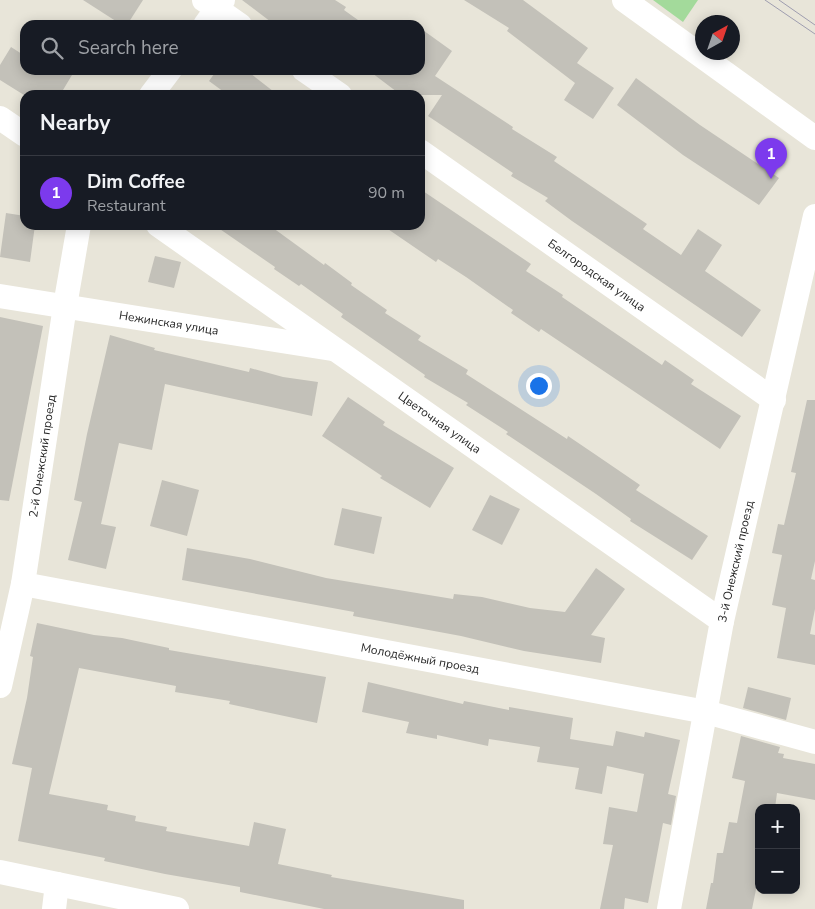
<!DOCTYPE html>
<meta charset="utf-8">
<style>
body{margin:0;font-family:"Nunito Sans",sans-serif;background:#20242c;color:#f1f3f6}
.controls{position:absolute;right:15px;bottom:15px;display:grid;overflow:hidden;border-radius:10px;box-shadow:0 2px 12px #0003}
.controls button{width:45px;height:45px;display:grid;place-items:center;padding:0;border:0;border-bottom:1px solid #363941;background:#171b24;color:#f1f3f6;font:25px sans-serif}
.compass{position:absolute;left:695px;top:15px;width:45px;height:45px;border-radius:50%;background:#171b24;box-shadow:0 2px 12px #0003;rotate:40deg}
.you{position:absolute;left:538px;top:385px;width:18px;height:18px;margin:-12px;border:4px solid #fff;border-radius:50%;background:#1a73e8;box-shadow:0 0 0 8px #1a73e833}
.badge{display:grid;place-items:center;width:32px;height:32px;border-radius:50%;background:#7c3aed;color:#fff;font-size:16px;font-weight:700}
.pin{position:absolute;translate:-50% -41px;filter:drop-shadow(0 1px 2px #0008)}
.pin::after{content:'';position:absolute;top:26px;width:18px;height:15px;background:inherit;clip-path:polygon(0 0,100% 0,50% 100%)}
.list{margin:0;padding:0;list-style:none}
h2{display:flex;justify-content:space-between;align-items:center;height:65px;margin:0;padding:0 20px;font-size:21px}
h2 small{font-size:16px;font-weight:400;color:#9ea1a6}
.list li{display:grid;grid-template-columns:32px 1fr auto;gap:15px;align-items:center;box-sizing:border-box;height:75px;padding:0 20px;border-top:1px solid #363941}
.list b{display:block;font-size:19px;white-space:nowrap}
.list p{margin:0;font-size:16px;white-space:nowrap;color:#9ea1a6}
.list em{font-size:16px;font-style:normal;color:#9ea1a6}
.icon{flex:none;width:28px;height:28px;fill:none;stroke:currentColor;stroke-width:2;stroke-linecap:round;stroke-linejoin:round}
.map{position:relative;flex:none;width:815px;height:909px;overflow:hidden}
.search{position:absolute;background:#171b24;box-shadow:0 2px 12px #0003;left:20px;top:20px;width:405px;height:55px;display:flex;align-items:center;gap:12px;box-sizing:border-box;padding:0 18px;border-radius:15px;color:#9ea1a6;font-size:19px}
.panel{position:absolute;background:#171b24;box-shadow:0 2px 12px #0003;left:20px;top:90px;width:405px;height:140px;border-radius:15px}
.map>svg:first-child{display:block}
.green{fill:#a3da9b}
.building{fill:#c3c1b9}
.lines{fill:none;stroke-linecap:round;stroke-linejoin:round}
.minor{stroke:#fff;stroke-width:24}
.tram{stroke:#9e9daf;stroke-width:1}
.labels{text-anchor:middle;stroke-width:4;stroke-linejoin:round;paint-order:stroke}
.street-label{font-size:12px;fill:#272727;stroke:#fff}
</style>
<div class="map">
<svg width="815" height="909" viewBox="0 0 815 909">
<rect width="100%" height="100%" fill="#e8e5d9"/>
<path class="green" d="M653,0H698L683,22Z"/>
<g class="building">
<path d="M83,0H143L127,25H122Z"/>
<path d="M242,0H335L346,7L344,10L365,25H275Z"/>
<path d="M464,0H523L588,48L577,63L614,88L593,119L564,100L575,83L507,31L509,28Z"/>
<path d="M420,28L452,51L435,76L513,127L512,129L557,157L554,161L647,224L643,229L681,255L698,229L722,245L705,271L761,310L742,337L572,221L545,201L548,198L511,176L513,173L428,116L442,95H401L368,70H420Z"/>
<path d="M11,47L25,56V70H75L60,95H24L0,80V65Z"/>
<path d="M217,70H246L278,95H228L209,81Z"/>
<path d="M636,78L700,125L779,178L759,205L683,155L617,105Z"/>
<path d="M420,189L531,264L526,271L563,295L562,297L662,365L665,360L694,380L691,384L741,416L720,449L541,329L539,332L511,313L513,310L466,277L438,259L436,262L382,225H420Z"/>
<path d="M6,213L25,216V225H35L30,262L0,257Z"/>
<path d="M214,225H269L324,265L325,263L352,283L351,285L387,310L385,313L421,336L418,340L468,370L466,374L567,439L568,436L599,457L640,485L636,490L708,536L692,560L630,521L631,519L596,494L506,434L508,432L466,405L468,403L424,377L425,375L341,317L343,314L301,284L299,286L274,269L275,267Z"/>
<path d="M155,256L181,262L174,288L148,282Z"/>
<path d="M0,317L43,326L9,501L0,500Z"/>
<path d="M110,335L155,348L154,350L249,372L250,368L283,377L318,382L312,416L165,384L152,450L119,443L101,524L116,527L106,569L68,560L82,502L74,500L87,434Z"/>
<path d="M348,397L385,422L383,425L454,468L430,508L380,478L382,476L322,436Z"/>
<path d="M807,400H815V561L811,579L815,580V609L810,634L815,635V665L777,658L786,608L772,605L782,555L772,553L778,524L784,525L796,473L791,472Z"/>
<path d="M162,480L199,490L187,536L150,526Z"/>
<path d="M490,495L520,509L502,545L472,530Z"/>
<path d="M342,508L382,517L374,554L334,545Z"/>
<path d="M187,548L250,559L326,578L453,599L454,594L482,597L530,608L565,612L596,568L625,589L591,635L605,638L601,663L524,651L461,636L353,616L354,612L182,580Z"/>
<path d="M37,623L94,635L122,638L169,648V650L326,677L317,723L229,704L230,701L175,692L176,686L79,668L49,794L108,805L107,810L136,816L135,821L167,827L166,831L249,846L254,822L286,829L278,864L332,875L331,877L464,900V909H324L240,892V887L165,874L104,861L105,858L18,841L32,768L12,764L27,698L33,657L30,656Z"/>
<path d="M368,682L463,704L464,701L509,710V707L573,718L570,739L613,746L616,731L644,737L645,732L680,740L668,794L676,796L671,825L663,823L648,903L625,898L624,909H600L613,845L603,844L609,807L637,812L644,774L607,766L602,794L575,789L579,768L537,762L540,747L489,739L488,746L437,735V739L406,733L409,722L362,712Z"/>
<path d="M748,687L791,698L786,720L743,708Z"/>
<path d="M741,736L780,747L778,753L784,754L783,758L815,764V800L777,793L775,808H759V875L752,909H706L711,883H713L717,853H723L729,822L737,823L745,781L732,778Z"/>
</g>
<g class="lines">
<g class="minor">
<path d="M204,0L240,25"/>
<path d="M624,0L815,138"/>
<path d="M205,25L223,0"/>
<path d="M304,70L340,95"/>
<path d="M151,95L170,70"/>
<path d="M0,118L25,135"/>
<path id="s1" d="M420,151L774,400"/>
<path id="s2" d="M158,225L722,621"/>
<path id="s3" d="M0,296L332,349"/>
<path id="s4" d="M23,584L706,712L815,742"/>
<path id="s5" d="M0,686L23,584L65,306L79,225"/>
<path d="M0,872L177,909"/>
<path d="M54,909L57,884"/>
<path id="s6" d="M669,909L722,621L815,216"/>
</g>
<g class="tram">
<path d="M765,0L815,34"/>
<path d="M779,0L815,25"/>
</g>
</g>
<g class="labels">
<g class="street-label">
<text dy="4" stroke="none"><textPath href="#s1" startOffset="216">Белгородская улица</textPath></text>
<text dy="4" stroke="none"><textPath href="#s3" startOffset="171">Нежинская улица</textPath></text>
<text dy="4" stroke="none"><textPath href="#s2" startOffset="344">Цветочная улица</textPath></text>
<text dy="4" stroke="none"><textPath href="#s5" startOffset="234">2-й Онежский проезд</textPath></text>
<text dy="4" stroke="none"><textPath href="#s6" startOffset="354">3-й Онежский проезд</textPath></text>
<text dy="4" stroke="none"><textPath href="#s4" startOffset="404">Молодёжный проезд</textPath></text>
</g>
</g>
</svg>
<div class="controls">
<button>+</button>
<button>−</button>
</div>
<svg class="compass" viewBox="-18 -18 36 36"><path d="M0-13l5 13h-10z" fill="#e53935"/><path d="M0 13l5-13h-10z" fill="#9ea1a6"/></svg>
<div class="you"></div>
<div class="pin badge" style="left:771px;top:179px">1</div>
<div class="search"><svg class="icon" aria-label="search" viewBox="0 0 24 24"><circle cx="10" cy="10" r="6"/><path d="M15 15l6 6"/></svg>Search here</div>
<section class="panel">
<h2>Nearby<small></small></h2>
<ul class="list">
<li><span class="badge">1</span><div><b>Dim Coffee</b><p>Restaurant</p></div><em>90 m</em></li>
</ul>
</section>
</div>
